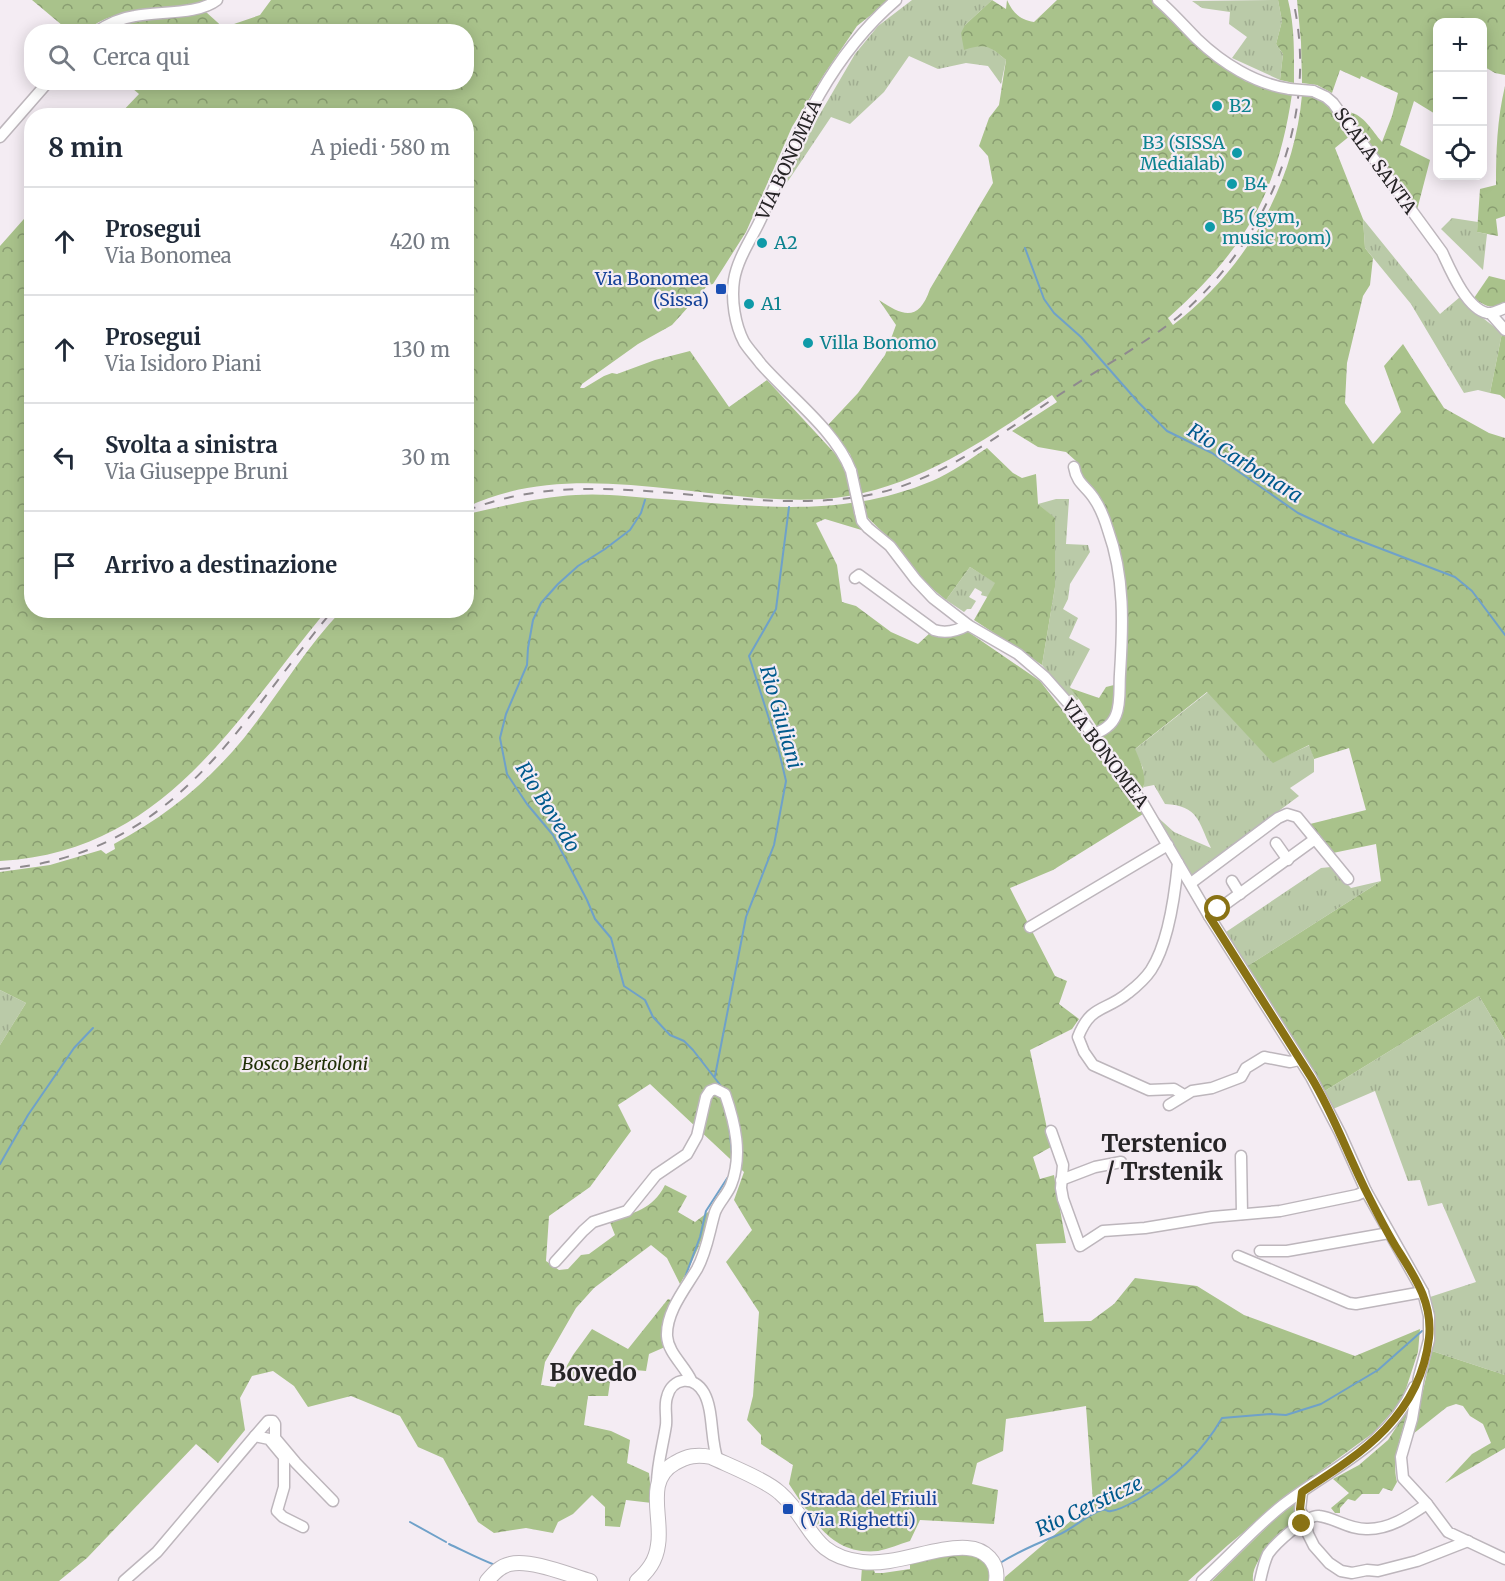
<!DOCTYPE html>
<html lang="it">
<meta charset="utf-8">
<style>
body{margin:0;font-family:Merriweather,serif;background:#f2f2f3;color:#1f2937}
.controls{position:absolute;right:18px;top:18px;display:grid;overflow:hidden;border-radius:12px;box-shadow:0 3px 15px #0003}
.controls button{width:54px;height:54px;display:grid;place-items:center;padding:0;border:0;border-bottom:2px solid #e0e1e3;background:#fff;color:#1f2937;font:30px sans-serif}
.stop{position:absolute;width:18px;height:18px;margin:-14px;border:4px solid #897214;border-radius:50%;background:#fff}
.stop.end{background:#897214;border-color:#fff;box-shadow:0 2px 6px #0008}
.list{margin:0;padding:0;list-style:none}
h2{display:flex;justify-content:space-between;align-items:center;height:78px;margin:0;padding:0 24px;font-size:26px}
h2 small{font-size:20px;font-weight:400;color:#747a83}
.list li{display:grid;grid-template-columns:39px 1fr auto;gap:18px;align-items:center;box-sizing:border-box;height:108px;padding:0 24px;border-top:2px solid #e0e1e3}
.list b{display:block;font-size:22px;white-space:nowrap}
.list p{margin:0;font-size:20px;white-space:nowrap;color:#747a83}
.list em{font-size:20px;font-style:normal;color:#747a83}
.icon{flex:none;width:33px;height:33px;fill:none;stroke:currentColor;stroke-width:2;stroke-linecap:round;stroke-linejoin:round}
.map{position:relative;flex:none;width:1505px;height:1581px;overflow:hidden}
.search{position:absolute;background:#fff;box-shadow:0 3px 15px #0003;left:24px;top:24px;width:450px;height:66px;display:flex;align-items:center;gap:15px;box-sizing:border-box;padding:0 21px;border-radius:24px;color:#747a83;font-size:22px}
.panel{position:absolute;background:#fff;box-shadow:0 3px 15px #0003;left:24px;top:108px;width:450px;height:510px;border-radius:24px}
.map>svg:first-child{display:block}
.grass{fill:url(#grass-tufts)}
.forest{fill:url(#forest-crowns)}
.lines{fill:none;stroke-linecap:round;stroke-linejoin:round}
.stream{stroke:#6fa1c9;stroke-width:2}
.minor-casing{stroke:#bdb6bc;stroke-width:13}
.major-casing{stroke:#bdb6bc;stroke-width:16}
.minor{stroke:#fff;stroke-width:10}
.major{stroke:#fff;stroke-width:14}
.rail{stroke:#8f8a8e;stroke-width:2;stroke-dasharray:10 10;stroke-linecap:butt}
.minor-bridge-casing{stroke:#bdb6bc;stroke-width:13;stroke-linecap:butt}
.minor-bridge{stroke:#fff;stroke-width:10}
.route{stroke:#897214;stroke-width:8}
.culture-dot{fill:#0f9aa8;stroke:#f4ecf3;stroke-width:2}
.transit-dot{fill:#1a4fb4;stroke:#f4ecf3;stroke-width:2}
.labels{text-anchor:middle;stroke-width:4.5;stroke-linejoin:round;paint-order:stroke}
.culture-label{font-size:18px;fill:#0d838f;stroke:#f4ecf3;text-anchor:start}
.street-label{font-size:18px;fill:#262426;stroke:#f4ecf3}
.transit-label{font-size:18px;fill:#164399;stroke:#f4ecf3;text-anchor:end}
.park-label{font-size:18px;font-style:italic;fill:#203006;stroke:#f4ecf3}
.water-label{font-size:20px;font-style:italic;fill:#005a8d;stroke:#f4ecf3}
.district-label{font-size:24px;font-weight:bold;fill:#262426;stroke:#f4ecf3}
</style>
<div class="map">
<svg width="1505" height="1581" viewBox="0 0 1505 1581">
<defs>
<pattern id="grass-tufts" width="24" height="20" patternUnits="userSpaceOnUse" patternTransform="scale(1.5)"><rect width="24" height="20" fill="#bacaa8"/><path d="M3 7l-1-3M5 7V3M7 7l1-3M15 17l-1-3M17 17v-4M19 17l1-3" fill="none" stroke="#a0ad90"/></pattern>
<pattern id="forest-crowns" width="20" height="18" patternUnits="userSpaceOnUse" patternTransform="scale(1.5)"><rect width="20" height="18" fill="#a9c28b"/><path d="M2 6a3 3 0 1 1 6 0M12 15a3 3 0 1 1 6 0" fill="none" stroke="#899d71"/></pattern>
</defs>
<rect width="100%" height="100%" fill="#f4ecf3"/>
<g class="grass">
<path d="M912,0H992L965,25L978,45L989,46L1006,60L1001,84L988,66L966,63L938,69L909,56L884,92L850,124L831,117L784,187L796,155L855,54L878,26Z"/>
<path d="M1278,0L1282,21L1276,44L1283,54L1280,80L1232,58L1247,37L1229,24L1230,12L1202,8L1192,1Z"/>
<path d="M1452,218L1478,222L1477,232L1487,234L1483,270L1441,229Z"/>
<path d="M1363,219L1440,314L1460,297L1474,311L1502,333L1490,393L1478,390L1464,393L1411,304L1365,248Z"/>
<path d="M1056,499H1069L1066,544L1088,545L1090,552L1070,584L1068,599L1063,609L1078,618L1069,638L1090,649L1070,687L1079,699L1073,702L1042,665L1055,587V519L1038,504Z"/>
<path d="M970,567L996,583L988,597L981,595L982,592L975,588L969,597L976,601L971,609H967L964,612L946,600Z"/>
<path d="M1208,692L1273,762L1310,745L1314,759V772L1290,788L1299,796L1192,875L1153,813L1174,832L1211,848C1198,821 1199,806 1165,804L1154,785L1144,787L1143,768L1134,750Z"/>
<path d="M1331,867L1351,888L1381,881L1246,967L1226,932L1321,868Z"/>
<path d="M0,990L26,1003L0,1045Z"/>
<path d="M1479,996L1505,1040V1375L1432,1351L1433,1318L1430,1297L1476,1282L1442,1203L1428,1206L1420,1180L1408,1181L1375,1091L1333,1109L1323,1092Z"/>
</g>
<g class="forest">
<path d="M32,0H209C170,13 118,2 85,32L69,31Z"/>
<path d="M271,0H890L857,26L825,73L792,127L746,232L713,284L708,285L672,325L638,344L582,384L580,388H584L604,376L612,373L617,374L655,360L690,351L729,407L767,380L840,459L846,472L855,470L850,454L827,426L858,393L885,355L896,325L879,300C904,317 919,321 930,289L993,183L988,156L979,146L989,118L999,105L1006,60C989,46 986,43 964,50L961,33L965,25L992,0L1006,9L1007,0C1013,13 1020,20 1034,22L1057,0H1153L1227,68L1245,81L1268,89L1292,94C1277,195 1244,250 1168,318L1173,325C1245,270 1294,186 1302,95H1312L1325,100L1351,135L1335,148L1363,219L1365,248L1373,258L1370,285L1363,296L1347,363L1345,403L1373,444L1401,412L1384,366L1403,344L1444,408L1489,433L1505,438V1040L1479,996L1323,1092L1246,967L1381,881L1376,844L1333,853L1310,824L1366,810L1349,748L1314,759L1309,745L1273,763L1207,692L1135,749C1141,763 1149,779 1141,793L1099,737L1117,724L1127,620L1124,572L1107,513L1081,476L1076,461L1066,452L1038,447L1012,431L1057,402L1052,395C982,442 910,493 823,499C709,506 575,455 467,507L466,116L119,115L139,94L126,83L466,82V32H108C128,18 180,16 206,12L227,31L234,24L260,15Z"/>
<path d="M1278,0H1288C1295,27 1294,55 1294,83L1280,80L1283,54L1276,44L1282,21Z"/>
<path d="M1297,0H1505V75L1495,73L1483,66L1482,22H1438L1437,115L1414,101L1400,145L1430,160L1417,210L1348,112C1364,114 1372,131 1382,142L1392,116L1398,93L1361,76L1360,79L1340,70L1332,93L1317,85L1302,83L1301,42Z"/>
<path d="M1505,86V216L1496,219L1498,236L1477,232L1480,189L1496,185C1496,152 1497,119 1505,86Z"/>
<path d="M31,211L32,610L326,611C233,723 163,852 0,861V246Z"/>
<path d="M1489,276L1505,280V303C1491,309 1486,307 1474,298Z"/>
<path d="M1502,333L1505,335V399L1500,395L1490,393Z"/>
<path d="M987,448L1013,473L1022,478L1036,474L1038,504L1055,518V587L1042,665L974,620L995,583L970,567L946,600L922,580L899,548L867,517L866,512H857L868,532L825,519L816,523L837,565L842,602L856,606L891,632L918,644L931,632L967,631L1040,681L1143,814L1053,870L1010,888L1055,976L1067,981L1059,1004L1079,1019L1072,1029L1030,1050L1051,1147L1033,1157L1040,1179L1054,1175L1066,1243L1036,1244L1044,1322L1091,1321L1114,1304L1135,1278L1197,1286L1244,1315L1355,1356L1420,1329L1418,1352L1402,1401L1373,1433L1299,1487L1228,1545L1188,1581H1004L1005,1577L1093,1502L1086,1406L1006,1419L1003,1451L977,1463L972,1484L998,1490L994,1524L920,1520L910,1541C900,1544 888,1549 878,1551C831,1556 812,1518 789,1484L793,1465L761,1444V1435L747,1420L753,1396L759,1312L726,1262L752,1230L734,1200L744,1172L650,1084L618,1105L631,1131L590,1187L549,1216L546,1261L559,1270L568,1269L581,1255L589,1254L615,1235L609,1220C634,1213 652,1210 665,1185L687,1196L678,1212L695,1222L712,1209C704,1236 694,1260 680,1284L667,1258L651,1245L594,1288L576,1308L545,1362L541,1385L555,1387L573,1355L592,1329L628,1349L668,1299L674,1301L665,1347L649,1354L646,1371L612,1368L608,1396H588L584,1425L611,1431L630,1440L627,1463L649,1473L652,1503L626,1500L620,1527L605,1526V1507L592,1495L573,1514L558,1522L553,1533L526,1528L494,1533L478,1522L443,1458L418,1447L400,1416L351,1396L308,1407L294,1386L273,1371L252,1376L240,1398L245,1430L218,1463L196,1444L87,1558L59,1581H0V1045L26,1003L0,990V872L50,865L101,850L106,854L115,849L114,844C166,816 206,784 244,738C277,697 304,650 341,611L466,610L467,516L472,513C507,505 540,497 576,495C604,493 634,497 662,499C757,506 841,519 932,481C951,473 970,459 987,448Z"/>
<path d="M1114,685C1113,705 1116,717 1097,727L1079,699L1070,688L1099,698L1106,687Z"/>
<path d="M1432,1351L1505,1375V1448L1445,1483L1472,1454L1491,1443L1483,1424L1470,1416L1463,1406L1456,1404L1447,1407L1413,1434Z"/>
<path d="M1408,1409C1403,1433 1391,1458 1397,1482L1392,1491L1383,1488L1379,1494H1362L1355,1501L1348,1499L1340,1508V1513H1335L1331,1508L1349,1493L1333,1479L1359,1465L1388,1440Z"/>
<path d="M1296,1502L1295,1511L1297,1520C1282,1535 1250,1559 1253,1581H1212L1273,1521Z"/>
<path d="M948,1553C964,1554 979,1553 989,1568L990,1581H861L862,1567L873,1568L875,1573H883L910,1569V1561Z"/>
</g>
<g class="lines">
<g class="stream">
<path d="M1025,248L1044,299L1054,313L1081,337L1138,402L1167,431L1212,453L1298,513L1345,535L1455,577L1472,591L1505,635"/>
<path d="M645,500L641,513L630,530L605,549L578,566L558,584L541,603L533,620L528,648L527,665L506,714L500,738L507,774L527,804L553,835L587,900L595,919L611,938L624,986L645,1000L653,1017L670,1035L684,1041L693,1050L721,1086"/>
<path d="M715,1076L746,917L774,845L786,781L778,747L749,656L776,609L789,507"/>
<path d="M729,1124L732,1154"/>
<path d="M0,1164L28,1115L74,1048L93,1028"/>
<path d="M684,1280L700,1237L706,1211L728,1177"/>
<path d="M410,1522L446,1542"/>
<path d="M449,1544C464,1551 479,1559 495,1565"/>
<path d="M1000,1563C1019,1551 1038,1543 1058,1535C1073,1529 1086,1515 1102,1510C1109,1509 1105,1512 1111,1511C1119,1510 1130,1504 1137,1500C1172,1480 1202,1453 1222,1418L1270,1414L1286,1415L1321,1404L1378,1370L1422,1331"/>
</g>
<g class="minor-casing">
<g id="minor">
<path d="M1158,0C1172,12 1184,26 1197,39C1222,63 1255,84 1290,89"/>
<path d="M96,32C108,24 121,18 135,16C159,11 198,15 217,0"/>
<path d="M1313,91L1326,97L1333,103L1442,252C1450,269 1466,308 1487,313C1492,314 1500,310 1505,308"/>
<path d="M0,137L48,82"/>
<path d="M1490,313L1505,330"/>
<path d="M1074,467C1077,485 1087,486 1095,500C1101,509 1105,520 1108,530C1125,577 1123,626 1120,674C1119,687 1121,703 1116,715C1112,726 1102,731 1092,735"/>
<path d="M851,471C835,430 790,397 761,364C756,357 749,350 744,342C735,325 731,300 734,280C738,256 754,236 763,214C797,135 828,58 896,0"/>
<path d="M860,512L862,521L868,528L890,546L916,580L933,598L968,625L1018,654L1045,677L1077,713L1144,805L1209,916L1311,1077L1340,1133L1366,1191L1423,1292L1429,1316V1340L1419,1377L1412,1419L1401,1457L1403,1478L1427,1504L1448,1532L1505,1559"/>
<path d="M855,578L859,575L934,630C946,634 957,631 968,625"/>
<path d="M1276,843L1288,860"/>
<path d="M1178,863C1175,894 1168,944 1151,970C1145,979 1137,986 1128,993C1105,1012 1091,1004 1078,1037L1084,1052L1093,1065L1149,1090L1174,1089L1184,1095"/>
<path d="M1232,881L1240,894"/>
<path d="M1191,883L1278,818L1287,814L1297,817L1348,879"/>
<path d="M1209,916L1315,839"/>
<path d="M1030,927L1168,845"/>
<path d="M1169,1105L1192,1091L1212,1088L1241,1077L1246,1068L1264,1057L1290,1062L1299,1060"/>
<path d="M1051,1131L1063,1165L1061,1188L1063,1199L1080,1246L1103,1231L1145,1228L1212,1217L1280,1211L1357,1195L1366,1191"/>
<path d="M1241,1156L1242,1214"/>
<path d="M1061,1180L1095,1167L1121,1162"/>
<path d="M1260,1251H1287L1389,1233"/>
<path d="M1238,1256L1349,1303L1356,1304L1423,1292"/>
<path d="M555,1262L583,1231L593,1222L627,1211L656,1175L687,1154L697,1136L706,1097L710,1091L715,1089L725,1094C735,1123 743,1155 731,1185C727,1195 719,1202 715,1212C709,1232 707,1251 697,1269C685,1289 666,1312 667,1336C668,1353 684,1365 691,1380"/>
<path d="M255,1436L268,1421H273L275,1424V1438L296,1463L333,1501"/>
<path d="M657,1484C657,1464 663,1445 666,1425C667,1416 664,1406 667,1397C672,1377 694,1375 704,1393C714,1411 710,1440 718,1461"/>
<path d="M1302,1492L1300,1510L1305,1519L1308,1534L1314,1546L1329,1563L1341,1571L1352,1573L1367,1570L1378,1571L1417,1561L1468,1541"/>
<path d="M124,1581L157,1552L255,1436L269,1439L284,1457V1487L277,1511L283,1517L303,1527"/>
<path d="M1202,1581C1229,1557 1254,1528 1283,1505C1332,1467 1387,1447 1414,1387"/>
<path d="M1260,1581C1262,1572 1264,1562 1268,1554C1275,1544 1307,1514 1319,1516C1335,1518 1350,1530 1368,1529C1390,1529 1409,1516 1427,1504"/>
</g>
</g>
<g class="major-casing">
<g id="major">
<path d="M487,1581C493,1574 500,1566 510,1564C531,1559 569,1575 590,1581"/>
<path d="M637,1581C648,1571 656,1561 658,1545C663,1518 644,1480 675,1463C687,1456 697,1454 711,1457C730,1466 766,1480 780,1493C813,1522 809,1555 862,1562C895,1566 935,1546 967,1548C985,1549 999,1562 996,1581"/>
</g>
</g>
<use href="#minor" class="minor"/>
<use href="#major" class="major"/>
<g class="rail">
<path d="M466,511C590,460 728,516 857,497C931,487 995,438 1056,397C1095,371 1142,346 1178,317C1268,241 1320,117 1293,0"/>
<path d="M0,869C173,856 235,728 333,610"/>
</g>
<g class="minor-bridge-casing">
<g id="minor-bridge">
<path d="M1290,89L1313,91"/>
<path d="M851,471L860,512"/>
</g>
</g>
<use href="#minor-bridge" class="minor-bridge"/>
</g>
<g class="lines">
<path class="route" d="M1218,909L1209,916C1243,970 1277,1023 1311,1077C1333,1113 1347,1153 1366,1191C1375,1209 1385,1229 1396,1247C1414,1276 1433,1302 1429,1338C1420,1416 1362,1453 1302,1492L1300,1509L1305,1520L1302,1524"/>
</g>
<g class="culture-dot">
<circle cx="1217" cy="106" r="6"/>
<circle cx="1237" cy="153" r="6"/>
<circle cx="1232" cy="184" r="6"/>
<circle cx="1210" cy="227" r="6"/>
<circle cx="762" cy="243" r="6"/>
<circle cx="749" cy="304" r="6"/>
<circle cx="808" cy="343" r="6"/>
</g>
<g class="transit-dot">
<rect x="715" y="283" width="12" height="12" rx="3"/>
<rect x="782" y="1503" width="12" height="12" rx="3"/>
</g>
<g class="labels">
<g class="culture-label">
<text x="1229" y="112">B2</text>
<text x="1225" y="149" text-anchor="end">B3 (SISSA<tspan x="1225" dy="21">Medialab)</tspan></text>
<text x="1244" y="190">B4</text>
<text x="1222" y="223">B5 (gym,<tspan x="1222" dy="21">music room)</tspan></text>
<text x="774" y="249">A2</text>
<text x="761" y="310">A1</text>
<text x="820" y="349">Villa Bonomo</text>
</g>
<g class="street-label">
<text transform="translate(789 160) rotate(-65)" y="6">VIA BONOMEA</text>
<text transform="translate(1375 161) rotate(54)" y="6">SCALA SANTA</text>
<text transform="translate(1105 754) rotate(53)" y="6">VIA BONOMEA</text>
</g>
<g class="transit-label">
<text x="709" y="285">Via Bonomea<tspan x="709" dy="21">(Sissa)</tspan></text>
<text x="800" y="1505" text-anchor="start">Strada del Friuli<tspan x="800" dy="21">(Via Righetti)</tspan></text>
</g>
<g class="park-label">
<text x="305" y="1070">Bosco Bertoloni</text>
</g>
<g class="water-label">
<text transform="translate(1245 463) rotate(32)" y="7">Rio Carbonara</text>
<text transform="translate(781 717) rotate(74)" y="7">Rio Giuliani</text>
<text transform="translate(548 807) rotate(58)" y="7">Rio Bovedo</text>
<text transform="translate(1089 1506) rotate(-25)" y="7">Rio Cersticze</text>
</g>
<g class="district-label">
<text x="1164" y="1152">Terstenico<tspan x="1164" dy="28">/ Trstenik</tspan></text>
<text x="593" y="1381">Bovedo</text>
</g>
</g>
</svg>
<div class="controls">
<button>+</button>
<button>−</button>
<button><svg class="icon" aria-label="locate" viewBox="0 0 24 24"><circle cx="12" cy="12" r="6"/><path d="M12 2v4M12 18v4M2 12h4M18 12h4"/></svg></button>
</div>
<div class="stop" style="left:1218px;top:909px"></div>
<div class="stop end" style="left:1302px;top:1524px"></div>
<div class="search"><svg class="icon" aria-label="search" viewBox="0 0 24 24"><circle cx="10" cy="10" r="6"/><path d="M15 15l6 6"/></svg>Cerca qui</div>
<section class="panel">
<h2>8 min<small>A piedi · 580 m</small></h2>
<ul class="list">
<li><svg class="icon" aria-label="ahead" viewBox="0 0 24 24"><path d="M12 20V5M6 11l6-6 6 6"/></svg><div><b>Prosegui</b><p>Via Bonomea</p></div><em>420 m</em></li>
<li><svg class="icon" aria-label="ahead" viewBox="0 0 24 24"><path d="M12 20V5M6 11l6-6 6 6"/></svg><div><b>Prosegui</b><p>Via Isidoro Piani</p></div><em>130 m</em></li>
<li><svg class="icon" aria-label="left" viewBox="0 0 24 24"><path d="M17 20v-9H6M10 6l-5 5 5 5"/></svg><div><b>Svolta a sinistra</b><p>Via Giuseppe Bruni</p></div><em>30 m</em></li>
<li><svg class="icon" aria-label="arrive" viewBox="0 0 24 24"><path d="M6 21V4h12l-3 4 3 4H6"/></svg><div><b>Arrivo a destinazione</b></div></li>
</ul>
</section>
</div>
